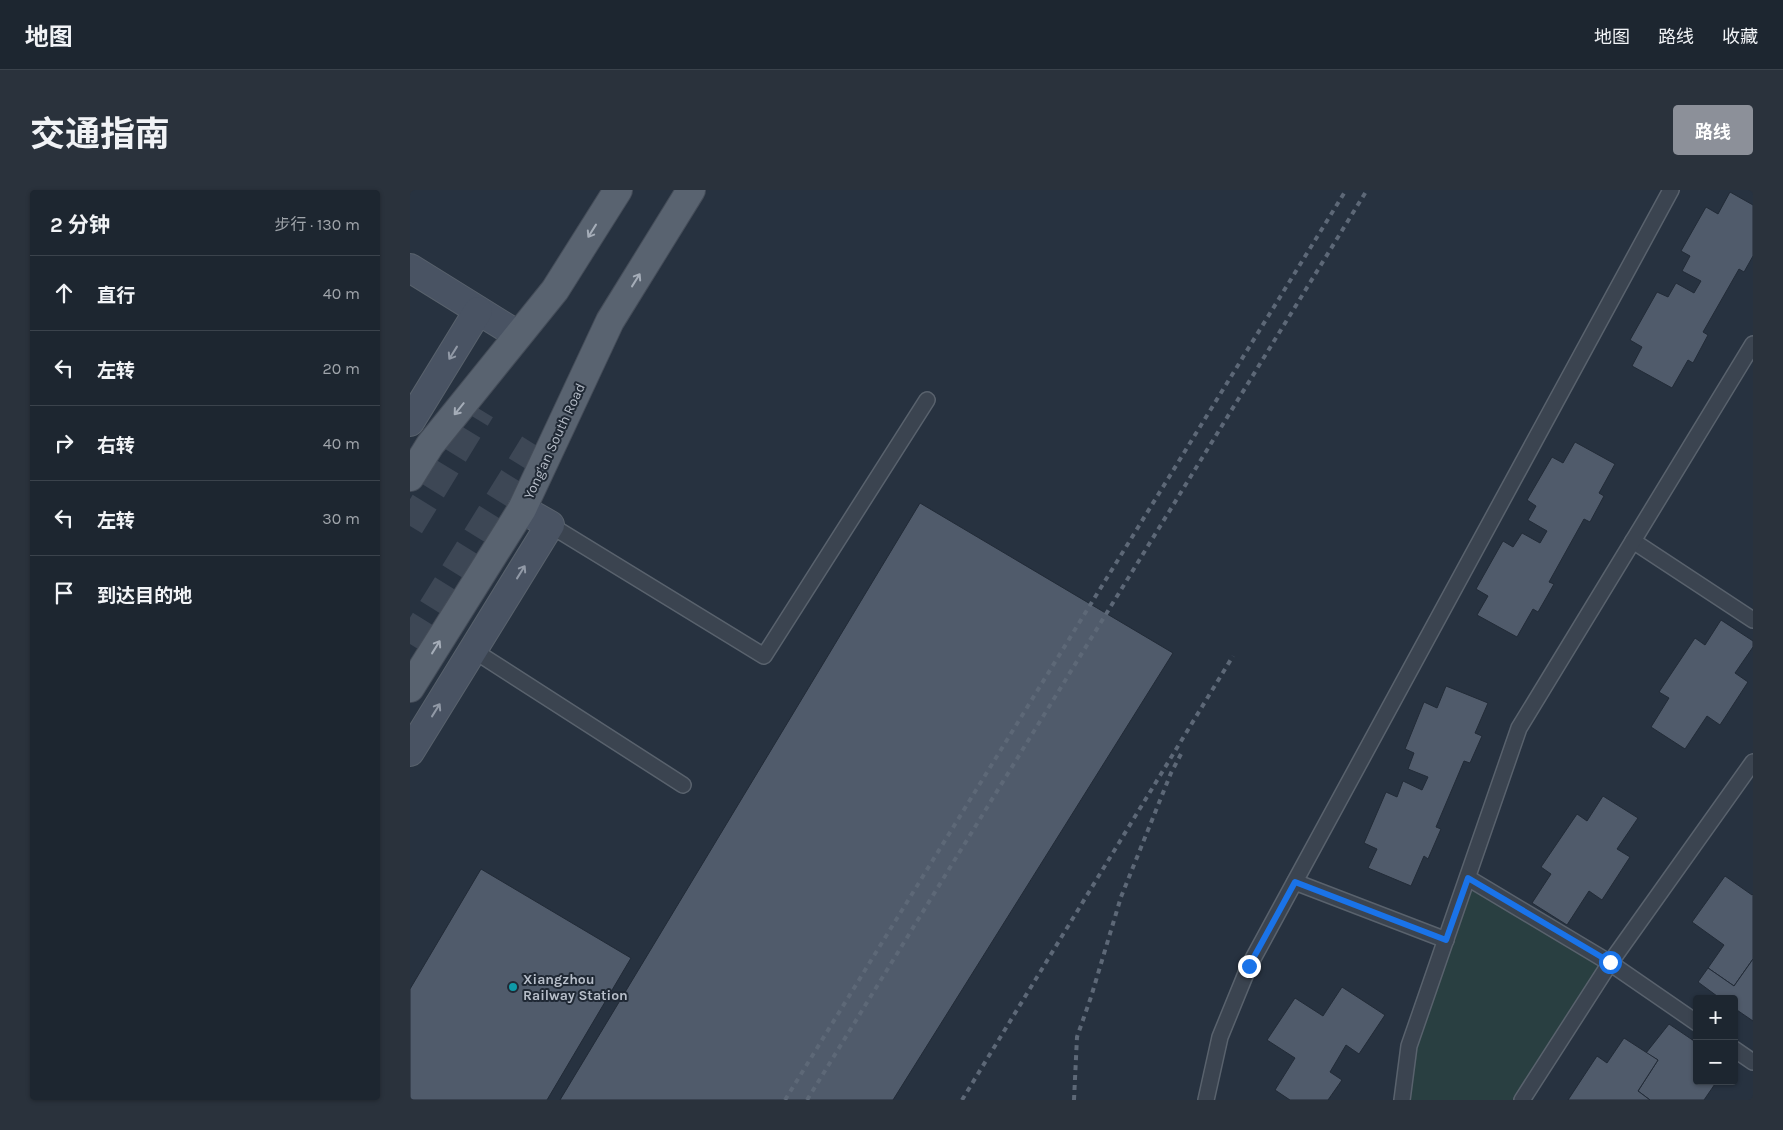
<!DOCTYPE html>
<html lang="zh">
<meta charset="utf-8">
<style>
body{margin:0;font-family:Karla,"Noto Sans SC",sans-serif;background:#2a323c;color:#f1f3f6}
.controls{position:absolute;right:15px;bottom:15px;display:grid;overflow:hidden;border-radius:5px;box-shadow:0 1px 4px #0004}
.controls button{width:45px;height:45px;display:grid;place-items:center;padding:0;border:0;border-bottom:1px solid #3b434c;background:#1d2630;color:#f1f3f6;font:25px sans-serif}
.stop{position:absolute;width:15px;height:15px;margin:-11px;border:4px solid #1a73e8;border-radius:50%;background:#fff}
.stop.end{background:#1a73e8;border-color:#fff;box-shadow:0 1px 5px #0008}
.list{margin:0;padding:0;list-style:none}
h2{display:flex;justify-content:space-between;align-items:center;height:65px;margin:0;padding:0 20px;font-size:21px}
h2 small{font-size:16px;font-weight:400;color:#a0a5ab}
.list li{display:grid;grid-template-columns:32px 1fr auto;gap:15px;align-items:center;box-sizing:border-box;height:75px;padding:0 20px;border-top:1px solid #3b434c}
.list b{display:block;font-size:19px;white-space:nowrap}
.list em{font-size:16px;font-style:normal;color:#a0a5ab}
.icon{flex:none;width:28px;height:28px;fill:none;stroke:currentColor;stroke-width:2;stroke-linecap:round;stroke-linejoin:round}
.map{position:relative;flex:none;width:1343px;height:910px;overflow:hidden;border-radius:5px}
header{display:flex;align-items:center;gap:30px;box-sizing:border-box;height:70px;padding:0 25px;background:#1d2630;border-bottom:1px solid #3b434c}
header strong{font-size:24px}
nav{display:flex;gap:28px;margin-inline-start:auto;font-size:18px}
.intro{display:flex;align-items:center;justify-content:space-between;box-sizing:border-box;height:120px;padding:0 30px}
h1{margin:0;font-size:35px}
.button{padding:12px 22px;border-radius:5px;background:#8c9099;color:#fff;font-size:18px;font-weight:700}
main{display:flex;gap:30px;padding:0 30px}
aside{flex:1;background:#1d2630;border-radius:5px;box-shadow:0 1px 4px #0004}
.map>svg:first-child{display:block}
.green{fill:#293f41}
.building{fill:#505b6b;stroke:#222b37}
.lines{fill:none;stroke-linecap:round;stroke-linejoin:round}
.primary-tunnel{stroke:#3d4755;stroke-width:28;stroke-dasharray:28 14;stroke-linecap:butt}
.lane-casing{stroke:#59626d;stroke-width:18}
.secondary-casing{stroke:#59626d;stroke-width:30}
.primary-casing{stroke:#454d59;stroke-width:30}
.lane{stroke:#3b4450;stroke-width:15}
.secondary{stroke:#495363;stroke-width:28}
.primary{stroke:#596370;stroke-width:28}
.rail{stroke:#5d6877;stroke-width:4;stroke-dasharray:5 5;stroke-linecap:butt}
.oneway{stroke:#a5adb8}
.oneway2{stroke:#9199a6}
.route{stroke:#1a73e8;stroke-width:6}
.culture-dot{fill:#0f9aa8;stroke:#202935;stroke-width:2}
.labels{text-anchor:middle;stroke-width:4;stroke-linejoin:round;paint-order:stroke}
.street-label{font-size:14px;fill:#b8bfca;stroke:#202935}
.poi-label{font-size:14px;font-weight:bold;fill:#b8bfca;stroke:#202935;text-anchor:start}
</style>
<header>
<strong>地图</strong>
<nav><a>地图</a><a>路线</a><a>收藏</a></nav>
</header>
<div class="intro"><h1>交通指南</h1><a class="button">路线</a></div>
<main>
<aside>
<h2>2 分钟<small>步行 · 130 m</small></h2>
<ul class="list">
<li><svg class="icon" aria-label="ahead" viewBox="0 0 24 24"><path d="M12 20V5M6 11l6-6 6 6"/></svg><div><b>直行</b></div><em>40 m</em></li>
<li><svg class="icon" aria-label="left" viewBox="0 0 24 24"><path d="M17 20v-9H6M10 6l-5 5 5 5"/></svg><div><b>左转</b></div><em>20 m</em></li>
<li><svg class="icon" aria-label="right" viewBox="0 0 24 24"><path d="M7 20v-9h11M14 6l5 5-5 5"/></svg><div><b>右转</b></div><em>40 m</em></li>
<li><svg class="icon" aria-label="left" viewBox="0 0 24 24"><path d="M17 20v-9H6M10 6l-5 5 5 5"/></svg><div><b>左转</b></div><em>30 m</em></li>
<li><svg class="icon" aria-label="arrive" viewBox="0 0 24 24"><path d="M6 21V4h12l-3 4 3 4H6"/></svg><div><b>到达目的地</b></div></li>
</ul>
</aside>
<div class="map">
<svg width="1343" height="910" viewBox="0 0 1343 910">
<rect width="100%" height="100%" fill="#273240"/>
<path class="green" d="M1058,688L1200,773L1123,910H992L999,856Z"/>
<g class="building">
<path d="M1320,2L1343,15V66L1334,82L1329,79L1293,142L1298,145L1283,173L1278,170L1262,198L1222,176L1232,157L1220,150L1247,102L1258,107L1266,93L1284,103L1291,91L1272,81L1280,66L1271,61L1296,17L1308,24Z"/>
<path d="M1165,252L1205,274L1189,303L1194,306L1180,332L1174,329L1139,392L1144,394L1128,422L1123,419L1107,447L1067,425L1078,406L1066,399L1093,351L1103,357L1112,343L1130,353L1137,341L1118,330L1126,316L1117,310L1142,267L1153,273Z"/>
<path d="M510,313L763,463L483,910H150Z"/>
<path d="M1311,430L1343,451V457L1325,483L1338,492L1310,535L1297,526L1275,559L1241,537L1259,508L1249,502L1285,448L1295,455Z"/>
<path d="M1036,496L1078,513L1065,543L1072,546L1060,573L1054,571L1026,637L1031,639L1018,669L1014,666L1001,696L958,678L967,659L954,653L976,602L987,607L993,591L1012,600L1018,587L998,579L1004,563L995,559L1014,512L1027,518Z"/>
<path d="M1193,606L1228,628L1207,659L1220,667L1192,710L1179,701L1157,735L1122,713L1141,684L1131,677L1167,624L1177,631Z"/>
<path d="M71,679L221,768L137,910H0V799Z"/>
<path d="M1315,686L1342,705L1343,704V769L1324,796L1298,778L1314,755L1282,732Z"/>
<path d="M1343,769V831L1324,818V809H1311L1288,792L1298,778L1324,796Z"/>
<path d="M932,797L975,825L949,864L936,855L920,882L932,890L918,910H880L865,900L885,868L857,850L885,808L913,826Z"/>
<path d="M1259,834L1287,853V891H1307L1294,910H1240L1228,901L1248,870L1236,863Z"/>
<path d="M1214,848L1248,870L1228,901L1240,910H1158L1187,866L1197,873Z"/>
</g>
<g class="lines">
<g class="primary-tunnel">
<path d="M0,336L71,220"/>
<path d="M0,454L124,254"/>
</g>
<g class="lane-casing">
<g id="lane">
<path d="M140,335L354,466L517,210"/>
<path d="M1223,351L1343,430"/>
<path d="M63,460L273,595"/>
<path d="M1058,688L1200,773L1343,572"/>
<path d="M885,692L1036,750"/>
<path d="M1324,859L1343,872"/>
<path d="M796,910L810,847L839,776L1261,0"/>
<path d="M992,910L999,856L1109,538L1343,154"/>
<path d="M1112,910L1200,773L1287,833"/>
</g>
</g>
<g class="secondary-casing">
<g id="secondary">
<path d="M0,78L108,145"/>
<path d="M0,232L68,121"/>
<path d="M0,562L140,335L112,319"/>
</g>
</g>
<g class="primary-casing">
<g id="primary">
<path d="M0,287L20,255L145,100L208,0"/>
<path d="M0,498L112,319L200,131L281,0"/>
</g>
</g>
<use href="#lane" class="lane"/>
<use href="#secondary" class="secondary"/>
<use href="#primary" class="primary"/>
<g class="rail">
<path d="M375,910L936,0"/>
<path d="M397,910L957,0"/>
<path d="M552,910L823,466"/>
<path d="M664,910L667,847L681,807L711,707L761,583L771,564"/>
</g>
</g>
<defs><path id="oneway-shaft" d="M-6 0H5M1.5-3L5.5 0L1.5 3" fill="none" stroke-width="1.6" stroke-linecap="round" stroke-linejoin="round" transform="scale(1.25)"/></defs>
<g class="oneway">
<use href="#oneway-shaft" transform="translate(182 41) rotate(122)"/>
<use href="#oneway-shaft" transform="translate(226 90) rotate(-58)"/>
<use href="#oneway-shaft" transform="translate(49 219) rotate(129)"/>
<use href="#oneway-shaft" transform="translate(26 457) rotate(-58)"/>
</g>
<g class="oneway2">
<use href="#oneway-shaft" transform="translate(43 163) rotate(122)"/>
<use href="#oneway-shaft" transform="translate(111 382) rotate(-58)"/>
<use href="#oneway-shaft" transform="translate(26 520) rotate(-58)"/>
</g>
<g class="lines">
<path class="route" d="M839,776L885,692L1036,750L1058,688L1200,772"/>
</g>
<circle class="culture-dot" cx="103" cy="797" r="5"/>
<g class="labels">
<g class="street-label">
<text transform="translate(144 251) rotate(-65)" y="5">Yong'an South Road</text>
</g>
<g class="poi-label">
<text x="113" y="794">Xiangzhou<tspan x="113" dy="16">Railway Station</tspan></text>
</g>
</g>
</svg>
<div class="controls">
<button>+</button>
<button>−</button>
</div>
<div class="stop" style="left:1200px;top:772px"></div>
<div class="stop end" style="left:839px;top:776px"></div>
</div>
</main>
